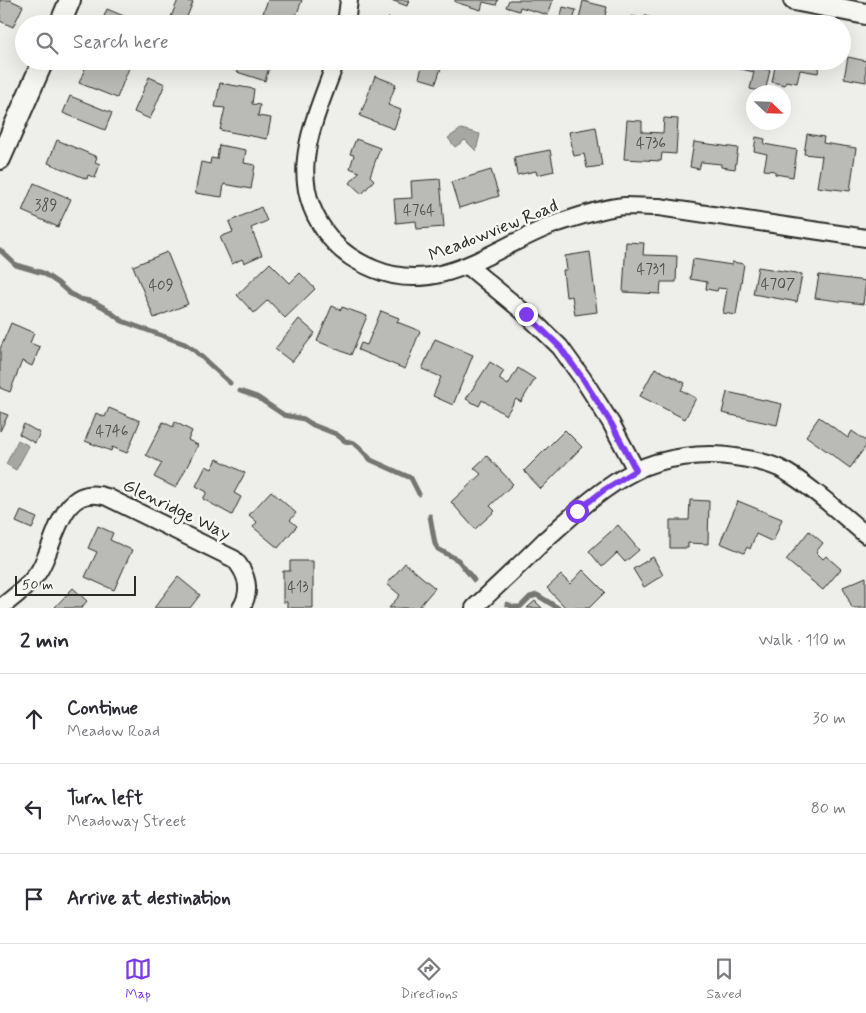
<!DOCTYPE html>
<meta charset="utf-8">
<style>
body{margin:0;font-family:Mynerve,sans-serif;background:#f7f7f7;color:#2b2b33}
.compass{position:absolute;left:746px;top:85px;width:45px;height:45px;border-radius:50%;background:#fff;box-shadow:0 5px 20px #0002;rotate:113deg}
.scale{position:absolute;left:15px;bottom:12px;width:121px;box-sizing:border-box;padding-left:5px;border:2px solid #2b2b2b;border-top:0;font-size:14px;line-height:18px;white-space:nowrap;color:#2b2b2b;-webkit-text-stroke:4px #f6f6f2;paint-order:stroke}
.stop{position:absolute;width:15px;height:15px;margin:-11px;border:4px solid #7c3aed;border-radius:50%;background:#fff}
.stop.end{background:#7c3aed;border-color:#fff;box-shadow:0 1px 5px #0008}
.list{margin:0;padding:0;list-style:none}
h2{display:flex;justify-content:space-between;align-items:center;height:65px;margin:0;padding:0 20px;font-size:21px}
h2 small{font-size:16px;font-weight:400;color:#7c7c81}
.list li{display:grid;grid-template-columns:32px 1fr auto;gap:15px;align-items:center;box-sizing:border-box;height:90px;padding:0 20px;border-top:1px solid #e1e1e2}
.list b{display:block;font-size:19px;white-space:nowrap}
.list p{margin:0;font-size:16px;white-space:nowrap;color:#7c7c81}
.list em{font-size:16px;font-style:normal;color:#7c7c81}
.icon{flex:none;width:28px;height:28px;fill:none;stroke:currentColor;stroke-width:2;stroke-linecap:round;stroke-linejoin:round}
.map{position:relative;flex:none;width:866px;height:608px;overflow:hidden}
.search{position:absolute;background:#fff;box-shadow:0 5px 20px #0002;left:15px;right:15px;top:15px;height:55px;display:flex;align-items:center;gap:12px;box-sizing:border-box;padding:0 18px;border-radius:28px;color:#7c7c81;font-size:19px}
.sheet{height:335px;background:#fff}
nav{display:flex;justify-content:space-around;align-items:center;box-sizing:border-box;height:70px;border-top:1px solid #e1e1e2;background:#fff;font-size:14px;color:#7c7c81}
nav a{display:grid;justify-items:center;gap:2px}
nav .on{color:#7c3aed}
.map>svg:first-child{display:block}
.water{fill:#a6a6a3;stroke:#757573}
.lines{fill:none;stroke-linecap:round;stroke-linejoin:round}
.stream{stroke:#757573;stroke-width:5}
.building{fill:#babab7;stroke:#2b2b2b}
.minor-casing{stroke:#2b2b2b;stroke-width:20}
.tertiary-casing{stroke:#2b2b2b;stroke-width:24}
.minor{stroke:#f6f6f2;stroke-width:16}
.tertiary{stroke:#f6f6f2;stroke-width:20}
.route{stroke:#7c3aed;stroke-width:6}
.labels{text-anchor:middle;stroke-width:5;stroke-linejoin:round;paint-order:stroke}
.number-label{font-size:15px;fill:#4f4f4e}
.street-label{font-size:18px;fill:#2b2b2b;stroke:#f6f6f2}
</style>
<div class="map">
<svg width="866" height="608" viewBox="0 0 866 608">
<rect width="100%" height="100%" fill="#eeeeea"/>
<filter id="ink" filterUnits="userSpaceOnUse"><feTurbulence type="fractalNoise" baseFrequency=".02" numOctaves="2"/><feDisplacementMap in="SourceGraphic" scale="10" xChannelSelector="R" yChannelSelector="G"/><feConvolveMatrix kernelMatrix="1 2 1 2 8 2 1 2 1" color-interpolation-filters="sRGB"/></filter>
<g filter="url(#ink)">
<g class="water">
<path d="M461,129L480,134L476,151L465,140L455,147L448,138Z"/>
<path d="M18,440L29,446L16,470L6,464Z"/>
</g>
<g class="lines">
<g class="stream">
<path d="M0,250L16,265L43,273L58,283L69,293L80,299L94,302L105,308L122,321L185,344L194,350L230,383"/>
<path d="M240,391L257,397L284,415L304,419L313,425L336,434L345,441L354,443L359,447L371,460L411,478L419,494"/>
<path d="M430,516L435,544L438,549L458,560L474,580"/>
<path d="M507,604L513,607H520L530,597L537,595L558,608"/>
</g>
</g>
<g class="building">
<path d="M0,0H10L23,6L13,27L0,21Z"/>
<path d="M178,0L193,2L184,24H168Z"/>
<path d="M268,0H302L293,24L263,13Z"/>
<path d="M391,0H409L407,6Z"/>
<path d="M455,0H498L496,5L483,2L481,10L455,2Z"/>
<path d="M509,0H553L548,15L520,7L519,11L506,7Z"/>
<path d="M583,1L607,7L603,24H578Z"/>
<path d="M563,7L576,10L572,24H559Z"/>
<path d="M107,9L143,24H101Z"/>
<path d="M631,16L644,19L645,16L660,20L659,24H629Z"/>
<path d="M388,18L408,24H387Z"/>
<path d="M848,57L866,61V82L844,78Z"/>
<path d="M88,61H111L129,68L117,98L79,83Z"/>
<path d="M241,61H271L265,81L237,72Z"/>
<path d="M377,61H407L405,66L395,63L393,68L376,63Z"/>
<path d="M730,61H758L756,67L770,70L765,92L750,89L754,72L729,66Z"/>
<path d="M776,61H820L818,73L800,70L797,83L786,81L785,85L772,82Z"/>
<path d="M423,63L441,68L436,83L419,78Z"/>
<path d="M375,76L396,84L388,105L401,110L394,129L360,116Z"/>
<path d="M149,77L165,84L150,119L134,112Z"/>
<path d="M220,83L254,89L252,104L260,105L258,116L271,118L267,139L220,130L225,108L215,107Z"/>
<path d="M70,96L112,113L105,130L63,113Z"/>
<path d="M664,118L678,119L676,154L662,153L661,161L624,159L627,120L642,121V132L663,133Z"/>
<path d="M596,127L602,166L587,168L584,154L574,156L569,132Z"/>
<path d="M807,134L824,137L823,143L856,148L850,191L817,187L822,156L804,154Z"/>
<path d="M756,137L765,139L764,144L797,150L793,177L775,174V171L764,170L767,154L754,151Z"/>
<path d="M356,139L380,148L370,176L374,180L362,194L350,183L359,172L350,168L354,155L350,154Z"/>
<path d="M57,140L97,157L95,162L100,164L95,178L88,175L87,179L48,163Z"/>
<path d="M694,142L738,148L735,169L721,167V164L701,162L699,169L690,167Z"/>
<path d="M219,145L246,150L244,163L255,165L251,189L224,184L222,197L195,193L201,162L210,164L211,158L217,159Z"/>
<path d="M550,150L554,171L537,175L536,171L517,175L514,157Z"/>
<path d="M491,170L499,196L459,208L451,182Z"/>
<path d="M440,179L444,227L417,229L416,221L396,223L394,199L412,198L411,181Z"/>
<path d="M34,183L71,199L58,227L22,211Z"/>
<path d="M261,207L267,221L251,228L262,255L244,263L242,259L232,264L220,237L233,232L229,222Z"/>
<path d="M626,242L644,243L643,255L677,256L676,282H661L660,294L623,292Z"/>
<path d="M167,252L188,304L154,318L133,266Z"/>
<path d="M590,252L597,312L575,315L572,296L566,297L563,270H567L565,256Z"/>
<path d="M693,259L732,265V262L744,264L736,315L723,313L727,289L718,288L717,291L706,289L707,282L690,279Z"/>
<path d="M270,263L290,283L300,273L315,289L285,318L268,300L254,313L237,295Z"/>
<path d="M758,267L802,274L797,302L753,294Z"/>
<path d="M819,275L866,281L863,304L815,298Z"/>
<path d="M332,306L341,310L342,307L367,316L351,355L317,341Z"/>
<path d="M381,311L399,318L397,322L420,331L405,369L358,350L361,343L367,345Z"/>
<path d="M299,319L315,333L292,362L275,349Z"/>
<path d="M11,323L34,333L30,343L40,347L32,366L22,361L10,392L0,388V349Z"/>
<path d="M435,339L473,355L453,405L433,396L441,377L422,369Z"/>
<path d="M490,362L504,371L499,379L508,385L518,368L535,379L521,402L516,399L506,415L482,400L479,406L466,399Z"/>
<path d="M655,368L685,383L681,390L696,398L685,419L640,396Z"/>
<path d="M727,392L782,404L777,425L722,413Z"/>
<path d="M109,408L140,421L127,453L112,447L111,451L85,441L96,413L105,417Z"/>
<path d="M0,412L8,415L0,431Z"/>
<path d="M819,417L848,438L852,431L866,441V446L850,468L806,436Z"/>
<path d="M163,422L173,427L175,422L192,431L188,440L198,445L176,488L154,477L162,463L146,455Z"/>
<path d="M24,424L40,433L35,443L19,434Z"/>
<path d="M565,430L582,447L541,489L524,471Z"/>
<path d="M487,456L513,484L490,506L495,511L475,529L451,502L481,474L474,468Z"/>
<path d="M217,459L245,473L234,493L241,497L232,515L203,499L207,492L196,486L206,466L212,469Z"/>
<path d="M271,491L296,513L290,520L297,526L278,548L253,527L257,522L249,515Z"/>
<path d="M690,500L709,501L708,544L688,543V548H670V520H689Z"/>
<path d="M738,501L782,519L773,542L756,534L750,549L747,547L744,553L720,543Z"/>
<path d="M21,511L37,518L32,529L16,522Z"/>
<path d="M618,525L639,550L625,562L617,553L602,567L589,551Z"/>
<path d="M98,526L113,533L110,540L132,550L114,590L85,577L97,552L88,548Z"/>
<path d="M809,531L823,543L816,552L823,559L826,556L841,569L823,590L786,560Z"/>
<path d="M653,557L663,575L644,587L633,569Z"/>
<path d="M290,561H313V608H287V602H283V571H290Z"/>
<path d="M405,563L435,588L418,608H389L400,595L387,584Z"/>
<path d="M583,570L605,592L589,608H566L547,588L561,575L570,584Z"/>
<path d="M178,577L200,595L190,608H154Z"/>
<path d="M866,577V608H852L843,587Z"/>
<path d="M73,588L87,601L82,607L83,608H56L55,607Z"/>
<path d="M535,601L542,608H527Z"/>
</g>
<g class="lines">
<g class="minor-casing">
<g id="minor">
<path d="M346,24L349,0"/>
<path d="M336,61C314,123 282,181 331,239C343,254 357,262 374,269C440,297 496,246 555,224C577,217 602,208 625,206C636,206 648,207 659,207L866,238"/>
<path d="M468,266L526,314L560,347L583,379L611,423L636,470"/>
<path d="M0,608C14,597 29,586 39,571C57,542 60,482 107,497L234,559C247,573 252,591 241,608"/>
<path d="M474,608C498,585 522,563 545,540C573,515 601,488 635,471C662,457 705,452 735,457C750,459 765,462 779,468C808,483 840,513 866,535"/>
</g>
</g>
<g class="tertiary-casing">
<g id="tertiary">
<path d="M794,0L866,14"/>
<path d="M60,24L70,0"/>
<path d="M0,159L43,61"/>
</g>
</g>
<use href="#minor" class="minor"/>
<use href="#tertiary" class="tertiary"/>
</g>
</g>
<g class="lines" filter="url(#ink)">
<path class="route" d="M526,314L560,347L583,379L611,423L636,470L604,490L577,511"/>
</g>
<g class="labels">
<g class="number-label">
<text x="651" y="148">4736</text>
<text x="46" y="210">389</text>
<text x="419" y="215">4764</text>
<text x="651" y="274">4731</text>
<text x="778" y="289">4707</text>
<text x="161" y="290">409</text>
<text x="112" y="436">4746</text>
<text x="298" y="592">413</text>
</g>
<g class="street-label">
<text transform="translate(493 230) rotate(-22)" y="6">Meadowview Road</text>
<text transform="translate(177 509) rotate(26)" y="6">Glenridge Way</text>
</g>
</g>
</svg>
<svg class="compass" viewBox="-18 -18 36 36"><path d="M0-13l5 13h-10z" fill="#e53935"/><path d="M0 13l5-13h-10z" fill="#7c7c81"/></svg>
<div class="scale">50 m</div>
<div class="stop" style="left:577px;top:511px"></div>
<div class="stop end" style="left:526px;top:314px"></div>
<div class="search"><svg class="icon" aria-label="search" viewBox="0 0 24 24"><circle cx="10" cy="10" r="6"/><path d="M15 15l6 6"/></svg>Search here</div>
</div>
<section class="sheet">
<h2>2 min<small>Walk · 110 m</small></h2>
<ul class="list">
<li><svg class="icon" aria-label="ahead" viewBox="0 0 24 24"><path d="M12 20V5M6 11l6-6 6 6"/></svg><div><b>Continue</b><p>Meadow Road</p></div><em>30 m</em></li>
<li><svg class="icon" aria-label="left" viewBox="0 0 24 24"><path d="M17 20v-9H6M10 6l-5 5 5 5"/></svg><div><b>Turn left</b><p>Meadoway Street</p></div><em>80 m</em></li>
<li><svg class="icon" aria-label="arrive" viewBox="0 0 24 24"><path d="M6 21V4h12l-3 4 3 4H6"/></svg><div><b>Arrive at destination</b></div></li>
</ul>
</section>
<nav>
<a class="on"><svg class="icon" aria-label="map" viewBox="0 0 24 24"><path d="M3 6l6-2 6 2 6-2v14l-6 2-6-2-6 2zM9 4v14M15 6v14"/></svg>Map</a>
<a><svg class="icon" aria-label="directions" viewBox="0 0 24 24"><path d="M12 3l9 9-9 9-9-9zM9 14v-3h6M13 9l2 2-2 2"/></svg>Directions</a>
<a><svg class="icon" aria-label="saved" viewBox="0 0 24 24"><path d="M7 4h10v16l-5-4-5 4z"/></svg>Saved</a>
</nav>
